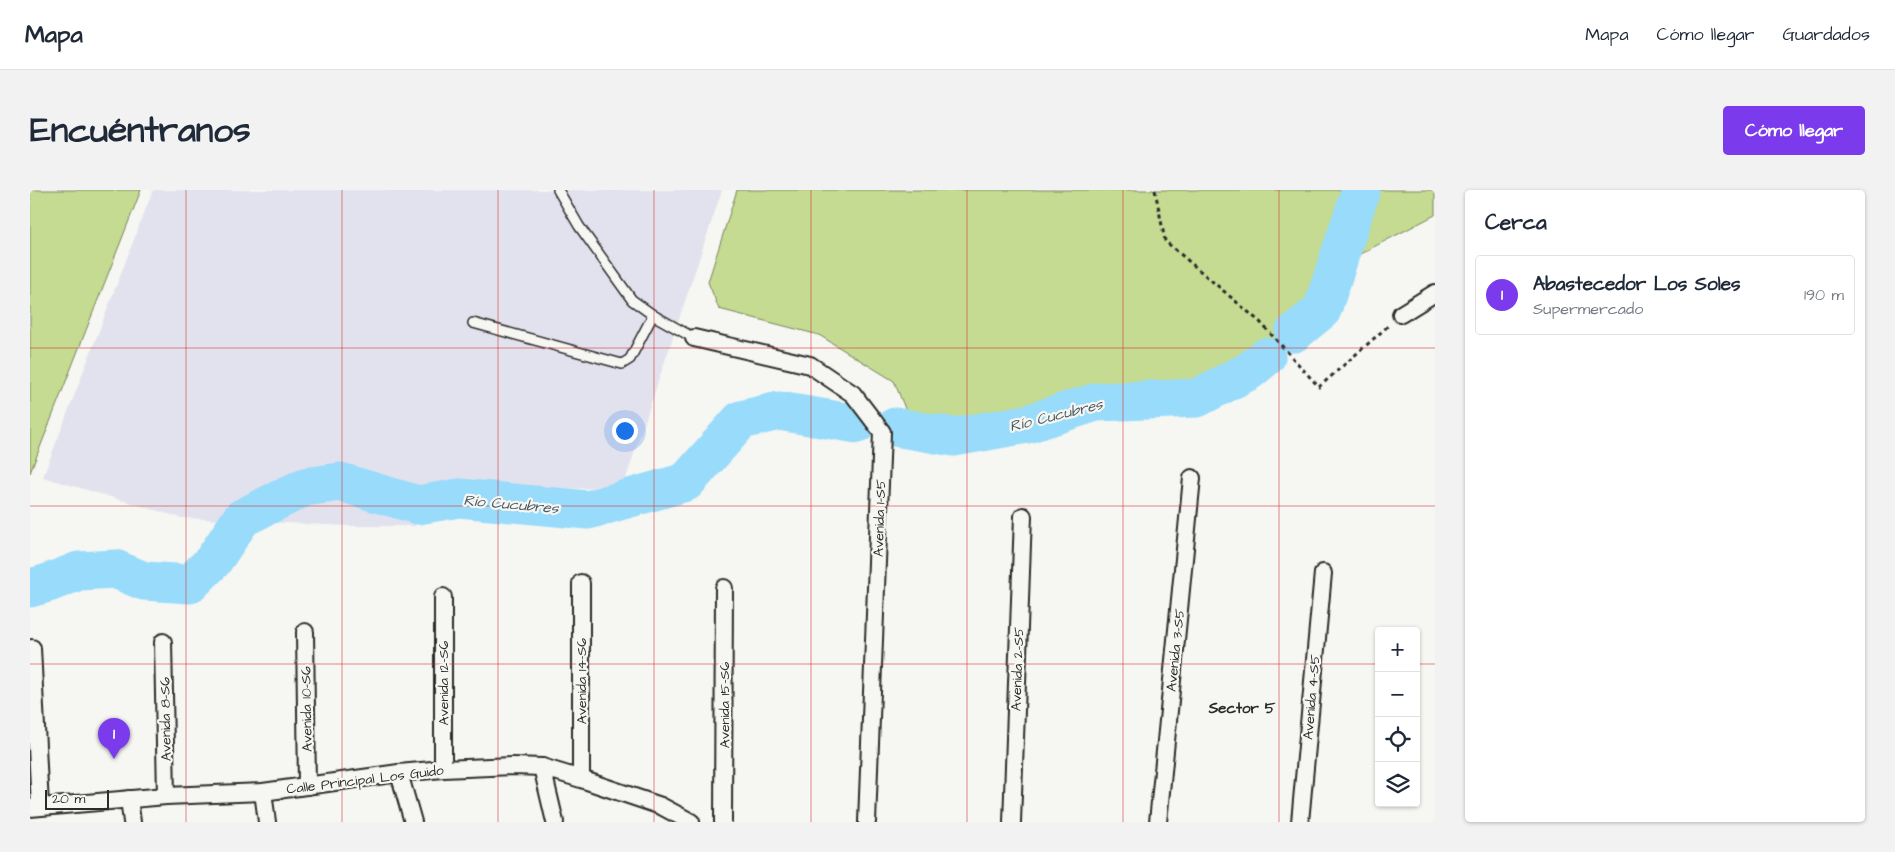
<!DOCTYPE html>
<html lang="es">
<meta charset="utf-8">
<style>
body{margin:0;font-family:"Architects Daughter",sans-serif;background:#f2f2f3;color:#1f2937}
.controls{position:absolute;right:15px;bottom:15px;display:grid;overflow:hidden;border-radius:5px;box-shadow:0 1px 4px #0004}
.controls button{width:45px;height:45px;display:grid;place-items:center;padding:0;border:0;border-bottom:1px solid #e0e1e3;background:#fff;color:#1f2937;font:25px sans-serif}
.scale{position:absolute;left:15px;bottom:12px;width:64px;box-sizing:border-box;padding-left:5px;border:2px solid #2b2b2b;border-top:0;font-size:14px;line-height:18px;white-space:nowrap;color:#2b2b2b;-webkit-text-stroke:4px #f6f6f2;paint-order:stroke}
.you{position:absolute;left:594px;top:240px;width:18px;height:18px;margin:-12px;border:4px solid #fff;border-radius:50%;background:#1a73e8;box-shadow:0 0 0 8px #1a73e833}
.badge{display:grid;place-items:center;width:32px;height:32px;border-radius:50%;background:#7c3aed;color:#fff;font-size:16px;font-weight:700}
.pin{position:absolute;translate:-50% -41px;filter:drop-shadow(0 1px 2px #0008)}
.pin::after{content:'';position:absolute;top:26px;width:18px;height:15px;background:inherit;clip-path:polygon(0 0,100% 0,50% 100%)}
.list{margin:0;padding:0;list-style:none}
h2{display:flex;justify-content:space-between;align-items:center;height:65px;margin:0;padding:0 20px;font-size:21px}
h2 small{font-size:16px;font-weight:400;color:#747a83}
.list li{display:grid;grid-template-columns:32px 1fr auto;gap:15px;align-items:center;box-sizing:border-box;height:80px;margin:0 10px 10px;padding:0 10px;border:1px solid #e0e1e3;border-radius:5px}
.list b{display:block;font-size:19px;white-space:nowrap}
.list p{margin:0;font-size:16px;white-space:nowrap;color:#747a83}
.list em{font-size:16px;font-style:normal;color:#747a83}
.icon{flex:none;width:28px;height:28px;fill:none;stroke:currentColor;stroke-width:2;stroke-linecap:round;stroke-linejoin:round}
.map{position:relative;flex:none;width:1405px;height:632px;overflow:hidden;border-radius:5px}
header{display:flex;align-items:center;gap:30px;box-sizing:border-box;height:70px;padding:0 25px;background:#fff;border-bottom:1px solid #e0e1e3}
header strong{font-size:24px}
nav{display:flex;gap:28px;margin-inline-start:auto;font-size:18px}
.intro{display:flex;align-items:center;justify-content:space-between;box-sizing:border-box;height:120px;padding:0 30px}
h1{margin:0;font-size:35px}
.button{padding:12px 22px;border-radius:5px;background:#7c3aed;color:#fff;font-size:18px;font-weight:700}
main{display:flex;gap:30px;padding:0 30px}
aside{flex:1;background:#fff;border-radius:5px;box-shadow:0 1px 4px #0004}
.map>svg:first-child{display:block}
.built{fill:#e1e2ee}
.green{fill:#c4db91;stroke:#78835e}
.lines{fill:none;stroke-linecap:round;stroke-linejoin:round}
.river{stroke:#98dbfa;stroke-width:39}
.service-casing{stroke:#2b2b2b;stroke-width:12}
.minor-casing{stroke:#2b2b2b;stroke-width:20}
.path{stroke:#2b2b2b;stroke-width:3;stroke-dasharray:4 4;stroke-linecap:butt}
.service{stroke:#f6f6f2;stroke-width:9}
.minor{stroke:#f6f6f2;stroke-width:16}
.grid{fill:none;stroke:#d62828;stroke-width:1;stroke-opacity:0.55}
.labels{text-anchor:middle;stroke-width:4.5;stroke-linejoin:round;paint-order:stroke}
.street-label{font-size:14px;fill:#2b2b2b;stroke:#f6f6f2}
.water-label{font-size:15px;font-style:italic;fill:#46575f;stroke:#f6f6f2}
.neighbourhood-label{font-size:15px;font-weight:bold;fill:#2b2b2b;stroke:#f6f6f2}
</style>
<header>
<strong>Mapa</strong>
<nav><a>Mapa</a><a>Cómo llegar</a><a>Guardados</a></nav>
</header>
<div class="intro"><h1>Encuéntranos</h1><a class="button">Cómo llegar</a></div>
<main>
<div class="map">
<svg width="1405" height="632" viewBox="0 0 1405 632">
<rect width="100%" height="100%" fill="#f6f6f2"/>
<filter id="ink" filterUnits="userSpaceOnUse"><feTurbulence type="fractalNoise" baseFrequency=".02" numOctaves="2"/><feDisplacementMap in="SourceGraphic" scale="10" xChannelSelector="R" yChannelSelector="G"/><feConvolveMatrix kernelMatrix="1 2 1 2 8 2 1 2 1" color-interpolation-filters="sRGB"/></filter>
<g filter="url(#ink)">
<path class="built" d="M123,0H692L593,297L425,303L385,336H319L152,328L13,287Z"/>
<g class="green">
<path d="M0,0H111L0,283Z"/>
<path d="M707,0H1405V25L1330,64L1287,113L1214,176L1171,193L1067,197L1000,219L931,231H880L864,191L789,145L689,119L678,92Z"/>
</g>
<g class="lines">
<g class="river">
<path d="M1264,143L1292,120L1331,0"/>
<path d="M865,237L924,247L997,234L1066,212L1167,208L1219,181L1236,167"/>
<path d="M0,398L18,393L49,381L85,379L114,391L160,394L183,371L212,328L275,297L310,292L388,315L429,308L558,320L656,292L711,230L749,221L827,234"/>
</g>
<g class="service-casing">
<g id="service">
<path d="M528,0L549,36L602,110L623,125L664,148"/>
<path d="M443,133L592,174L600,169L623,125"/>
</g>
</g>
<g class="minor-casing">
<g id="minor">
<path d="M1371,124L1405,103"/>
<path d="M664,148L780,175L823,204L852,242L837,632"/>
<path d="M551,393V589"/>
<path d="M413,407V579"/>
<path d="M275,442L277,596"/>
<path d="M133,452L136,606"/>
<path d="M2,458L10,616"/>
<path d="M512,577L525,632"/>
<path d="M369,583L383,632"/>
<path d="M233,602L237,632"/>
<path d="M99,609L102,632"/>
<path d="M0,618L136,606L233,602L369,583L413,579L483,576L512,577L551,589L631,616L661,632"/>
<path d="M693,632L694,398"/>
<path d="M982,632L993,326"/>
<path d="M1128,632L1162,288"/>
<path d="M1270,632L1293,383"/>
</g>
</g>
<path class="path" d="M1125,0L1135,51L1230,132L1289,197L1358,136"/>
<use href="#service" class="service"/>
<use href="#minor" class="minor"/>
</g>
</g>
<path class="grid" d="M156,0V632M312,0V632M468,0V632M624,0V632M781,0V632M937,0V632M1093,0V632M1249,0V632M0,158H1405M0,316H1405M0,474H1349M1386,474H1405"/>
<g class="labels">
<g class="street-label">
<text transform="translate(849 328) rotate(-88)" y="5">Avenida 1-S5</text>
<text transform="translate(1145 460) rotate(-84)" y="5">Avenida 3-S5</text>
<text transform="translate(987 479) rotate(-88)" y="5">Avenida 2-S5</text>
<text transform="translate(551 491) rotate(-90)" y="5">Avenida 14-S6</text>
<text transform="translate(413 493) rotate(-90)" y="5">Avenida 12-S6</text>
<text transform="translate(1281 507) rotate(-85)" y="5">Avenida 4-S5</text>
<text transform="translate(694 515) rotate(-90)" y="5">Avenida 15-S6</text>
<text transform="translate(276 519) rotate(-91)" y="5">Avenida 10-S6</text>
<text transform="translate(135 529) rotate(-91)" y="5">Avenida 8-S6</text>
<text transform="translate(335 589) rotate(-7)" y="5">Calle Principal Los Guido</text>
</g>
<g class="water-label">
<text transform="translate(1026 225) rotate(-14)" y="5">Río Cucubres</text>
<text transform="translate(481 314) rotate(5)" y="5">Río Cucubres</text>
</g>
<g class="neighbourhood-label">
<text x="1212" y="523">Sector 5</text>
</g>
</g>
</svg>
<div class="controls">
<button>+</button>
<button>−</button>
<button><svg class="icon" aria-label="locate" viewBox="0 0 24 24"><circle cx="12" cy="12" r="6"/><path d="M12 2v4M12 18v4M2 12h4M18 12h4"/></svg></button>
<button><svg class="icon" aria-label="layers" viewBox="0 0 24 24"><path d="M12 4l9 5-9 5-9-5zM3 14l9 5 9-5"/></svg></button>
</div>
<div class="scale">20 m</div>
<div class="you"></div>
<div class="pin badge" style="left:84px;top:569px">1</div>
</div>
<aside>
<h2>Cerca<small></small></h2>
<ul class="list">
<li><span class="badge">1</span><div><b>Abastecedor Los Soles</b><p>Supermercado</p></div><em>190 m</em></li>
</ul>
</aside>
</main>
